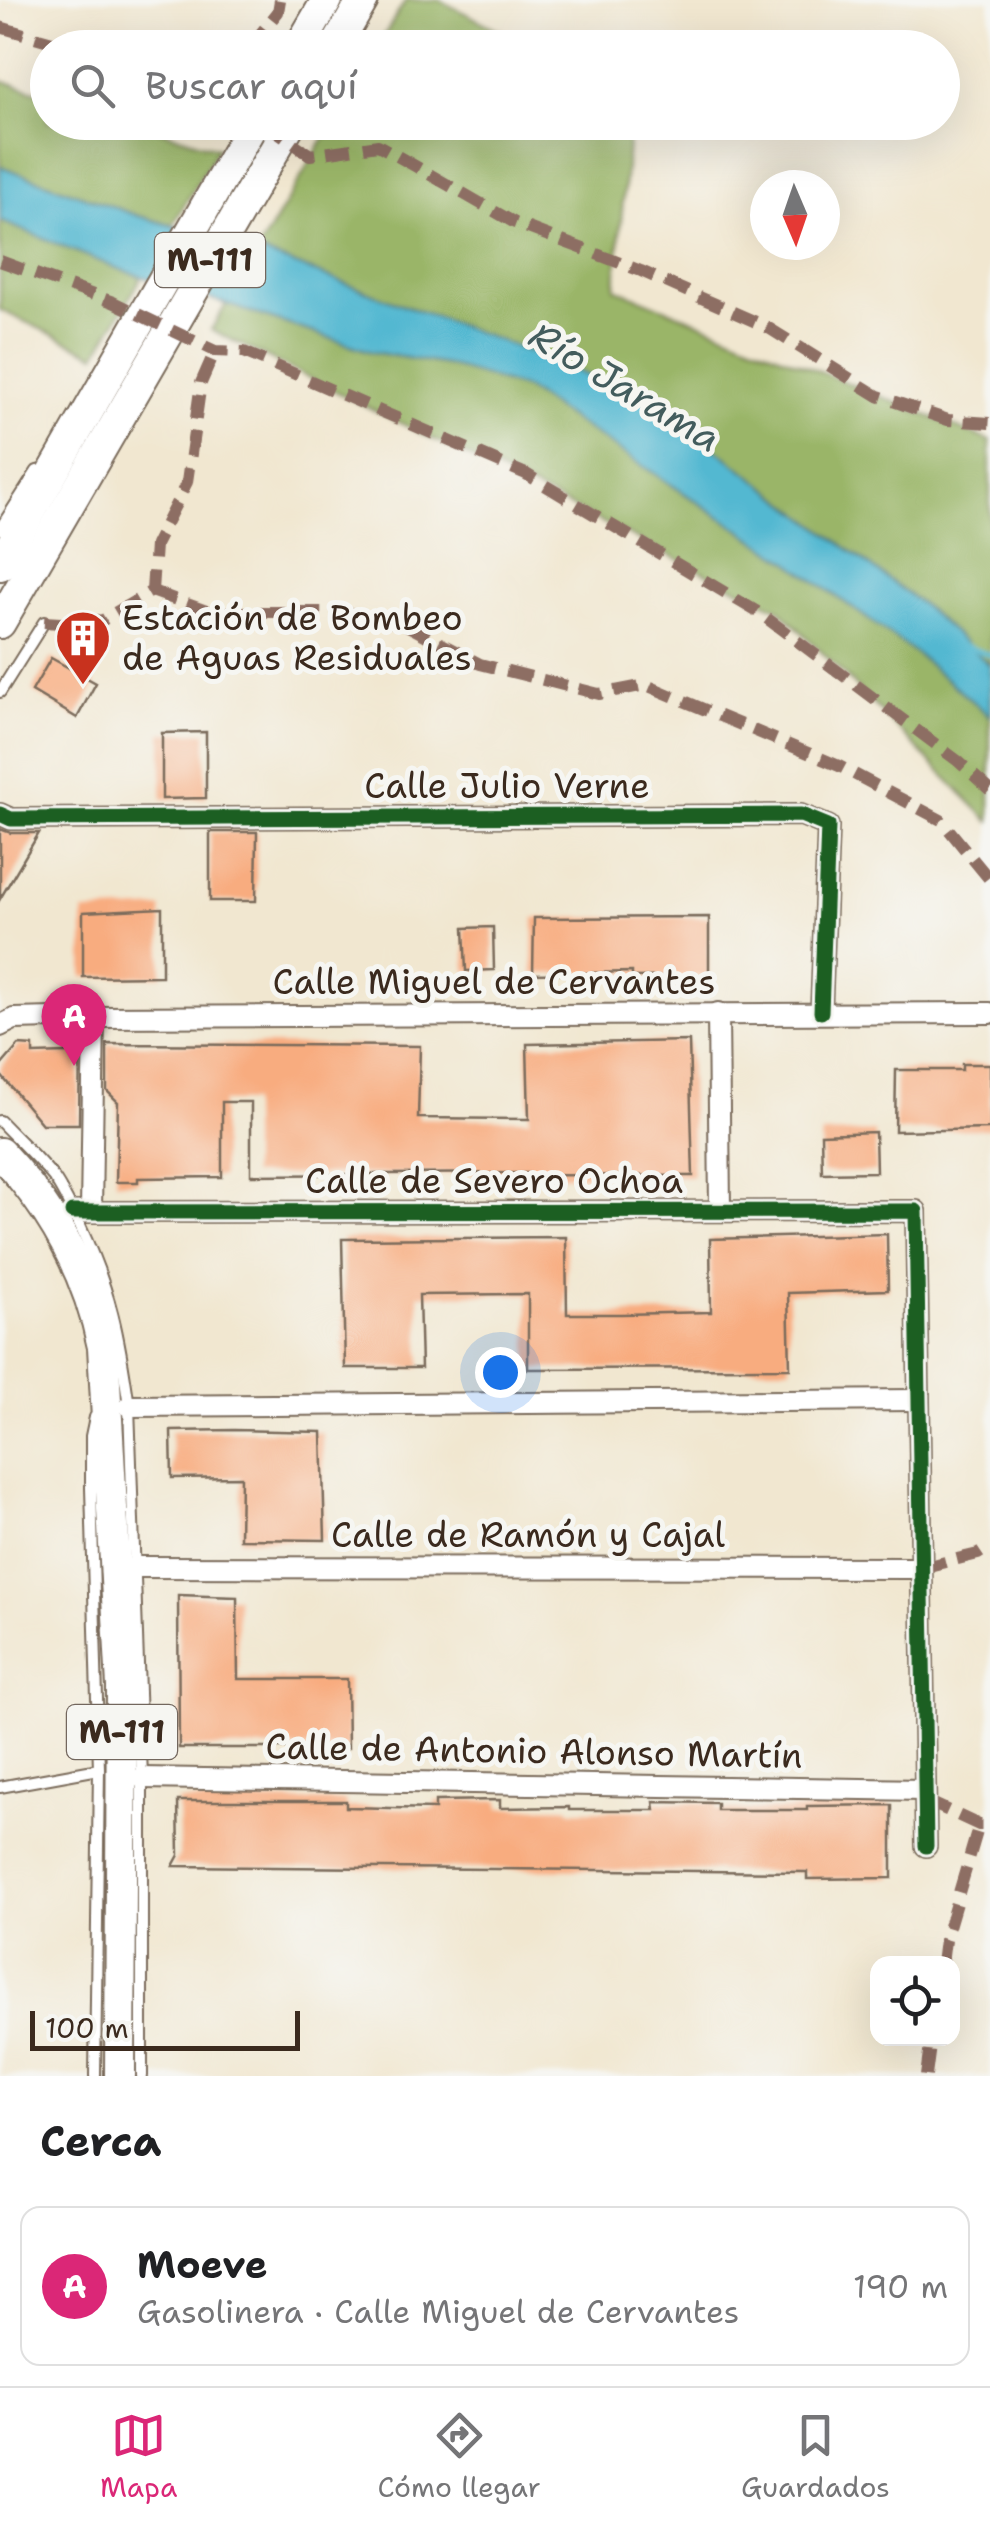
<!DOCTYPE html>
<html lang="es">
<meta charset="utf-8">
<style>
body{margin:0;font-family:"Shantell Sans",sans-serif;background:#f6f6f6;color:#202124}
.controls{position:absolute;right:30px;bottom:30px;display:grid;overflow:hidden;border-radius:20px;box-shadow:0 10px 40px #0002}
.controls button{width:90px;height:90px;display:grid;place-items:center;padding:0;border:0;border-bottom:2px solid #e0e0e0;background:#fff;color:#202124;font:50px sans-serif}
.compass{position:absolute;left:750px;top:170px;width:90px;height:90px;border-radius:50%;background:#fff;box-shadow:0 10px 40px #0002;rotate:178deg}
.scale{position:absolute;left:30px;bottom:25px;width:270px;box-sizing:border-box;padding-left:10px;border:5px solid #3b2a1e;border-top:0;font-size:28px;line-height:35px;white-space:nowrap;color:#3b2a1e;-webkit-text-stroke:8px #f6f6f2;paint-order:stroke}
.you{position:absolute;left:500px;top:1372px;width:35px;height:35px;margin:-25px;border:8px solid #fff;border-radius:50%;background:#1a73e8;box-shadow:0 0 0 15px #1a73e833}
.badge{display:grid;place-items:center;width:65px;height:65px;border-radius:50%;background:#db2777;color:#fff;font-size:32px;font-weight:700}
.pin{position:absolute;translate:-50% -82px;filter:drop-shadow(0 2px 5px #0008)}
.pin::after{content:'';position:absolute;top:52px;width:35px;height:30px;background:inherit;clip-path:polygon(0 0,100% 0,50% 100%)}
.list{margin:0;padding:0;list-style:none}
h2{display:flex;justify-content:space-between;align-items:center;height:130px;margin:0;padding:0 40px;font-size:42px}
h2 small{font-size:32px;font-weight:400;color:#757577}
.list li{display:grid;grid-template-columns:65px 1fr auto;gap:30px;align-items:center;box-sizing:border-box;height:160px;margin:0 20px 20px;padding:0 20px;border:2px solid #e0e0e0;border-radius:20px}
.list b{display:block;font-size:38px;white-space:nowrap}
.list p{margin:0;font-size:32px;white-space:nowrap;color:#757577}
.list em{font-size:32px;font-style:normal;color:#757577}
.icon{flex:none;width:55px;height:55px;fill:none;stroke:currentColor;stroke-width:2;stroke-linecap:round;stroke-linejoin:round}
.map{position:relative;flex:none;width:990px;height:2076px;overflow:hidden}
.search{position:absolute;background:#fff;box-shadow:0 10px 40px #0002;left:30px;right:30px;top:30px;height:110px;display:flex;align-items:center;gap:25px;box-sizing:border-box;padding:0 35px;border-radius:55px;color:#757577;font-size:38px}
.sheet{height:310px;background:#fff}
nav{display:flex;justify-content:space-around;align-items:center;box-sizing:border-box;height:140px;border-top:2px solid #e0e0e0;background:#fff;font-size:28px;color:#757577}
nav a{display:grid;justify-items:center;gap:5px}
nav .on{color:#db2777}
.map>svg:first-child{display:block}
.forest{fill:#9ab567;stroke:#6a7042;stroke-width:2.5}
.water{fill:#52b8d1;stroke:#467178;stroke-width:2.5}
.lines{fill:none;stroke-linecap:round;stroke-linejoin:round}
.stream{stroke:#52b8d1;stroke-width:5}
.building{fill:#f8ac7f}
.service-casing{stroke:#7b6c5c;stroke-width:14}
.minor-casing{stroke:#7b6c5c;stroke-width:24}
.primary-casing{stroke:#7b6c5c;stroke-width:34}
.service{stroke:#fff;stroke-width:10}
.minor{stroke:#fff;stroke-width:20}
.primary{stroke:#fff;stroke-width:30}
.quiet{stroke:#8d6e63;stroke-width:12;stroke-dasharray:25 12;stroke-linecap:butt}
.cycleway-casing{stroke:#f6f6f2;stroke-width:21}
.cycleway{stroke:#1b5e20;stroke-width:15}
.labels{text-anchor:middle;stroke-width:10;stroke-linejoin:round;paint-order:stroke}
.shield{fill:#f6f6f2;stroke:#73675e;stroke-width:2.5}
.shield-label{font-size:32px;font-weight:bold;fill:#3b2a1e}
.poi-label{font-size:35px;fill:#3b2a1e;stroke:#f6f6f2;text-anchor:start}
.street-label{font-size:35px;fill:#3b2a1e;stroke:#f6f6f2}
.water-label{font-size:38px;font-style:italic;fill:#435c5d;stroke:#f6f6f2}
</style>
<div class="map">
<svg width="990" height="2076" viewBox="0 0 990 2076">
<rect width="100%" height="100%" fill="#f6f6f2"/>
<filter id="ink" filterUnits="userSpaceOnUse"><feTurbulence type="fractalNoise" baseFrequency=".01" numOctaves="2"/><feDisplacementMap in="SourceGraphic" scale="20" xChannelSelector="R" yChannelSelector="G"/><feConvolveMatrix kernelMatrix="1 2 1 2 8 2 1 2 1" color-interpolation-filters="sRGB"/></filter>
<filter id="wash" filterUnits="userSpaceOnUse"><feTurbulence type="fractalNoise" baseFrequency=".0048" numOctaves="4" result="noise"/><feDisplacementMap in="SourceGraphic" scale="40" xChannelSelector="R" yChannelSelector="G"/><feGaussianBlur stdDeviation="2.25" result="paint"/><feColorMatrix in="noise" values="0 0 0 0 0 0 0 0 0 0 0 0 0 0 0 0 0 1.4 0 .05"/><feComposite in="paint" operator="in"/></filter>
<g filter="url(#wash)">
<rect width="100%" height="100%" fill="#f1e7d0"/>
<g class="forest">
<path d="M406,0H439L532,47H377Z"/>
<path d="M0,80L47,95L48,122L136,123L218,148L96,355L0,310Z"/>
<path d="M333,123H630L615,288L990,441V822L779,609L211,330Z"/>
</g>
<path class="water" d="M0,166L139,216L247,247L541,356L659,406L921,604L990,665V716L915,653L789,562L524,388L447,365L372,352L119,269L0,221Z"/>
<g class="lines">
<path class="stream" d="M965,646L990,655"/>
</g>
<g id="blocks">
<g class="building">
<path d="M51,658L96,683L77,718L32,691Z"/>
<path d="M206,732V798L162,799V733Z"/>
<path d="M0,829L11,833H39L0,899Z"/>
<path d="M210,832H257L256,901H210Z"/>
<path d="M162,908V976L83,977V912Z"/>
<path d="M709,917V976L632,977V972L533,974L534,918Z"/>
<path d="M493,927L494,970L466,971L464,928Z"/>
<path d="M80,1041L79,1124H42L0,1074V1067L19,1045L33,1046V1054L66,1053V1042Z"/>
<path d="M689,1041L693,1176L528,1175V1173L251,1175V1102H222V1177L138,1178V1182H116L118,1102L107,1091V1044L420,1046L418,1118L529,1119L527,1044Z"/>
<path d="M962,1064H990V1129L895,1131L896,1070H962Z"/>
<path d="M875,1132L876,1172L822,1173L821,1134Z"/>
<path d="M887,1234L888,1290L788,1293L790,1368L528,1369V1294L419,1295L421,1368H345L342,1239L566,1237L567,1314H621L711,1312L710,1239Z"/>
<path d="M234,1430L322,1432L325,1540L240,1539L241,1477L172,1478L171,1431Z"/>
<path d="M178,1595L237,1597L238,1679H347L348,1748H179Z"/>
<path d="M500,1800V1808L569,1807V1810H655L654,1802L717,1803V1810H807V1806L892,1805V1878L807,1879V1872L173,1866L179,1855L178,1801H346V1807L435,1809V1801Z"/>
</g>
</g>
</g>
<g filter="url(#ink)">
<use href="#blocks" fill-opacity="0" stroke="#7b6c5c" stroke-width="2.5"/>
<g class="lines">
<g class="service-casing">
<g id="service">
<path d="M0,529L37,471L45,469"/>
<path d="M0,692L44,622"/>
<path d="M0,1121C18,1140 38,1158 54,1178C64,1192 72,1211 80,1226C111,1292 119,1335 129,1406L142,1778V2076"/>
<path d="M0,1787L99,1769"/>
<path d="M95,2076L99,1769L91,1488V1436L95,1417"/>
</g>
</g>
<g class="minor-casing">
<g id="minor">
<path d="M0,814L11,819L801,815L828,826L821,1012"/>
<path d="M718,1013L720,1210"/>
<path d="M0,1026L14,1019L94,1017L990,1013"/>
<path d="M91,1211L94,1017"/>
<path d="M72,1212L916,1211L926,1846"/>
<path d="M129,1406L918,1400"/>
<path d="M135,1567L921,1568"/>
<path d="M142,1778L925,1790"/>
</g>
</g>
<g class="primary-casing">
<g id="primary">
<path d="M299,48L327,0"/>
<path d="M335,48L363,0"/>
<path d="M0,565L254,122"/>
<path d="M0,623L291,122"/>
<path d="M0,1153C52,1208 88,1272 103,1347L122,1687L120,2076"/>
</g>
</g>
<use href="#service" class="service"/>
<use href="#minor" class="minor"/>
<use href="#primary" class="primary"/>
<g class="quiet">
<path d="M0,27L73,48"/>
<path d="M249,48L278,12L280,0"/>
<path d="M264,122L310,155L378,145L515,223L641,271L767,327L878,396L948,420L990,423"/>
<path d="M0,261L113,302L215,351L244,352L526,474L761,614L958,761L990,790"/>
<path d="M152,591L209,612H344L406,625L480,664L599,694L646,685L839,766L941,820L990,880"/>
<path d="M44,622L75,624L103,620L152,591L155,545L187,482L201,383L215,351"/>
<path d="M921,1568L978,1554L990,1546"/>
<path d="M925,1800L979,1825H990"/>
<path d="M942,1964L945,1940L979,1825"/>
<path d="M926,2076L931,2038"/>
</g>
<g class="cycleway-casing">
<g id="cycleway">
<path d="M0,814L11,819L801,815L828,826L821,1012"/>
<path d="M72,1212L916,1211L926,1846"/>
</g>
</g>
<use href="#cycleway" class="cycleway"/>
</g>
</g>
<defs>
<g id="building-pin" transform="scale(2.875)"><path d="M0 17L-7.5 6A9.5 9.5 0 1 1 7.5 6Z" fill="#c8321e" stroke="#f6f6f2"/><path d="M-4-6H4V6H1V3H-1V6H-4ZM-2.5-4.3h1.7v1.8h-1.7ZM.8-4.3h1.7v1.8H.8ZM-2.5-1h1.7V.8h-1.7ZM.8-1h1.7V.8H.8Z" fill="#fff"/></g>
</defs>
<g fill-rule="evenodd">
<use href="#building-pin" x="83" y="638"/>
</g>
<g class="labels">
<g class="shield">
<rect x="155" y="233" width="110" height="54" rx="8"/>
<rect x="67" y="1705" width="110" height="54" rx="8"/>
</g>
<g class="shield-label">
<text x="210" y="271">M-111</text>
<text x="122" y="1743">M-111</text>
</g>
<g class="poi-label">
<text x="122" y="630">Estación de Bombeo<tspan x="122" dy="40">de Aguas Residuales</tspan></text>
</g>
<g class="street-label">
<text x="507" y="798">Calle Julio Verne</text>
<text x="494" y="994">Calle Miguel de Cervantes</text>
<text x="494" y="1193">Calle de Severo Ochoa</text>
<text x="528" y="1547">Calle de Ramón y Cajal</text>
<text transform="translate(534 1751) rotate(1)" y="12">Calle de Antonio Alonso Martín</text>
</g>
<g class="water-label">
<text transform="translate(625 387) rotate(31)" y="13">Río Jarama</text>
</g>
</g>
</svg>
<div class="controls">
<button><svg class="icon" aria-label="locate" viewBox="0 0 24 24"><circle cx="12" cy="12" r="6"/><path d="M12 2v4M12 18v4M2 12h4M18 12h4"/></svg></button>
</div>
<svg class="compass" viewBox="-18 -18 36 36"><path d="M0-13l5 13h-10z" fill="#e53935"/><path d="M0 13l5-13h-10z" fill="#757577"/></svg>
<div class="scale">100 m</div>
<div class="you"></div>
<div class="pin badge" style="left:74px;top:1066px">A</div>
<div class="search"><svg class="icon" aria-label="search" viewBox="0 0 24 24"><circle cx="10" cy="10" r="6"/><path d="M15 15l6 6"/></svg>Buscar aquí</div>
</div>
<section class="sheet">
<h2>Cerca<small></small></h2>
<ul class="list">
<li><span class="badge">A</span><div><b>Moeve</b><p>Gasolinera · Calle Miguel de Cervantes</p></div><em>190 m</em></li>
</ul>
</section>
<nav>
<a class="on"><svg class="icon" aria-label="map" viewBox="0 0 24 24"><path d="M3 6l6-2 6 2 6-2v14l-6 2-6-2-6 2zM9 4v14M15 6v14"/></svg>Mapa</a>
<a><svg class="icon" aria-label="directions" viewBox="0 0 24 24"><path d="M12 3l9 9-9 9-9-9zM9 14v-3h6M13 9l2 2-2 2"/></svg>Cómo llegar</a>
<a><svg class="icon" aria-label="saved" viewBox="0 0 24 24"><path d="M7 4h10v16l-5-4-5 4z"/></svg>Guardados</a>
</nav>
